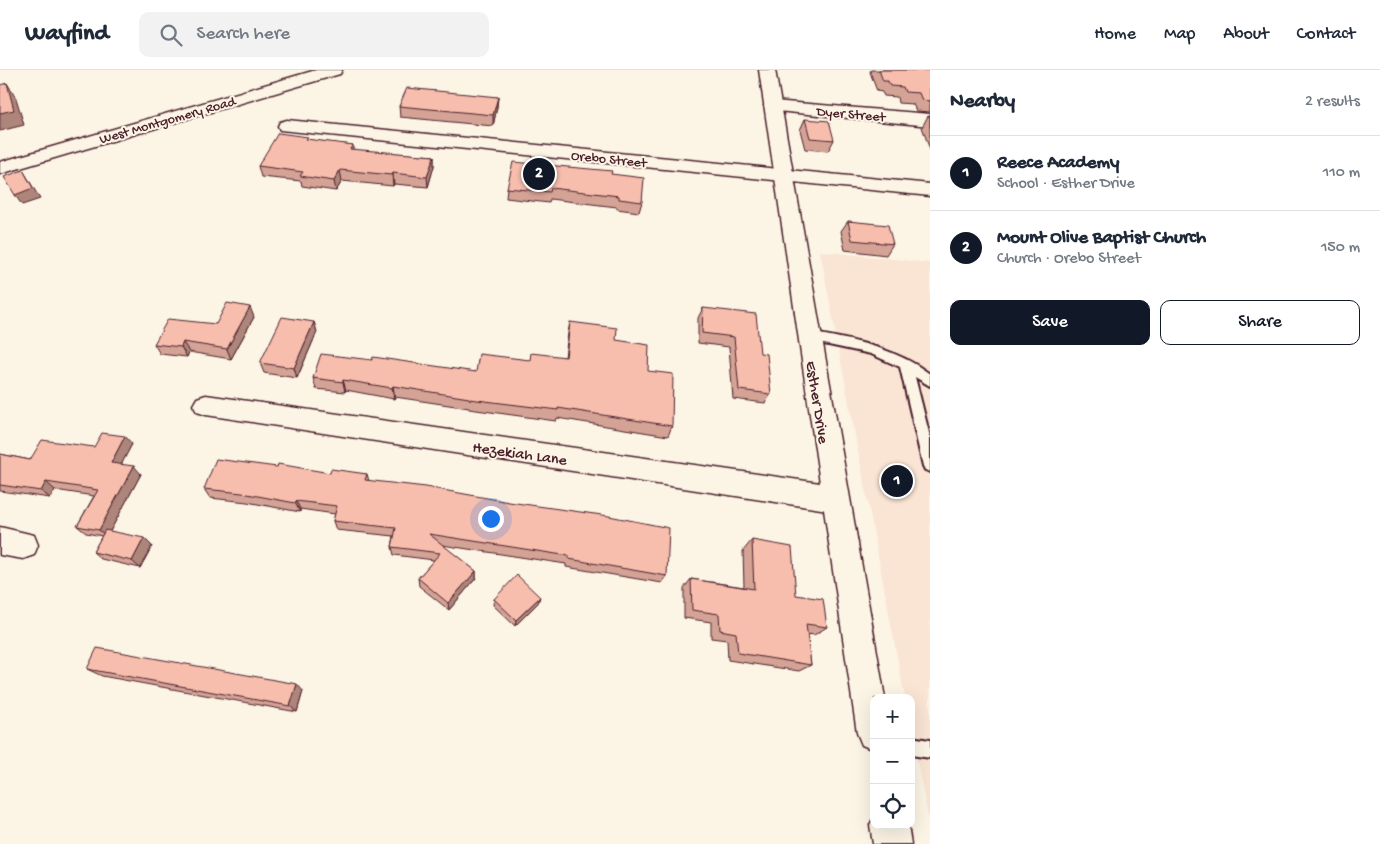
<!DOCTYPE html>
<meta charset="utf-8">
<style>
body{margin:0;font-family:"Gochi Hand",sans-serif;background:#f2f2f3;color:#1f2937}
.controls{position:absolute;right:15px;bottom:15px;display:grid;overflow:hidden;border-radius:10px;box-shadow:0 5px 20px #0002}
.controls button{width:45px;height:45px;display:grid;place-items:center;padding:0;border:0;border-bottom:1px solid #e0e1e3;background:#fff;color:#1f2937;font:25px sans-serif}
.you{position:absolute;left:490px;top:448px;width:18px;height:18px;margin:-12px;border:4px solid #fff;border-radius:50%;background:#1a73e8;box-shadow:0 0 0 8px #1a73e833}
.badge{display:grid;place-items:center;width:32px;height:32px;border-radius:50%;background:#111827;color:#fff;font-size:16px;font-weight:700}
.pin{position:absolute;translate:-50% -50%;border:2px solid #fff;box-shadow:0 1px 5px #0006}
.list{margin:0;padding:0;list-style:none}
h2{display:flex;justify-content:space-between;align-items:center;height:65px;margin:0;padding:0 20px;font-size:21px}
h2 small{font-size:16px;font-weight:400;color:#747a83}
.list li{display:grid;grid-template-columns:32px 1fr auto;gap:15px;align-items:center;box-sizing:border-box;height:75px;padding:0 20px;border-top:1px solid #e0e1e3}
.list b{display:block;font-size:19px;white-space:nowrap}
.list p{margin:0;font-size:16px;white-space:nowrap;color:#747a83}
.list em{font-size:16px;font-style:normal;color:#747a83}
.actions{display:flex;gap:10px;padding:15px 20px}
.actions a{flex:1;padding:11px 0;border:1px solid #111827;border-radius:10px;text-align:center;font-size:18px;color:#111827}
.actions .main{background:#111827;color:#fff}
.icon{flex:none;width:28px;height:28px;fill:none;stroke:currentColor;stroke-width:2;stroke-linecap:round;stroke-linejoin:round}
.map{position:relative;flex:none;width:930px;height:774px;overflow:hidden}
header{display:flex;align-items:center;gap:30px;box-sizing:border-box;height:70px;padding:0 25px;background:#fff;border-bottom:1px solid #e0e1e3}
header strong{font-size:24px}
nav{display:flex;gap:28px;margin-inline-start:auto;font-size:18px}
.search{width:350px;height:45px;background:#f2f2f3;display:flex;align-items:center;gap:12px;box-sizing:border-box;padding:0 18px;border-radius:10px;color:#747a83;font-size:19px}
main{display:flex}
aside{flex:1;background:#fff}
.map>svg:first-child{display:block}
.built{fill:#fae4d4}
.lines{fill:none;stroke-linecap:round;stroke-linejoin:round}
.service-casing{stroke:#4a1f2b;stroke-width:4}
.minor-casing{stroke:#4a1f2b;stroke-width:3}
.tertiary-casing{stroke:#4a1f2b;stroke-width:3}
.secondary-casing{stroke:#4a1f2b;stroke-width:3}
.service{fill:#fcf5e5;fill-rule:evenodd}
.minor{fill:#fcf5e5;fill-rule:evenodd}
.tertiary{fill:#fcf5e5;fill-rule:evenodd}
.secondary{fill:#fcf5e5;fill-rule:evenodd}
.wall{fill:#d4a396;stroke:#4a1f2b}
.shaded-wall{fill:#ad857a;stroke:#4a1f2b}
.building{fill:#f7beae;stroke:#4a1f2b}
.labels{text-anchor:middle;stroke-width:4;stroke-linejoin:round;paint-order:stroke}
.far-street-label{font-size:14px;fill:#4a1f2b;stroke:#fcf5e5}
.street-label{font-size:16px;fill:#4a1f2b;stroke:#fcf5e5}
</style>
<header>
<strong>Wayfind</strong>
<div class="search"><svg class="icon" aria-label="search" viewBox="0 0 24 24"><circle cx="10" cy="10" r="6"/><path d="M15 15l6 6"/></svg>Search here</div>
<nav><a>Home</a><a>Map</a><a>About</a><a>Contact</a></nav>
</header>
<main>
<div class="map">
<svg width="930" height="774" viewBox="0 0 930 774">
<rect width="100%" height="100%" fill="#fcf5e5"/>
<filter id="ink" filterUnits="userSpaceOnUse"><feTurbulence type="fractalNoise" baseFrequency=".02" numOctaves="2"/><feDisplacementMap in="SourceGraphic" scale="10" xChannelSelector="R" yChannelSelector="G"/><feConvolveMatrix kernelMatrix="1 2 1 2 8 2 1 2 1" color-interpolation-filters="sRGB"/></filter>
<g filter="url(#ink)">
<path class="built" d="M820,181L930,193V758L911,659V628H905Z"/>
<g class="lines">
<g class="service-casing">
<g id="service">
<path d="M809,262C852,270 894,277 930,304V316L915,307L930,367V402L925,400L923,396L900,297L871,284L805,270L803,267L805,264Z"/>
<path d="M911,667L930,670V688L911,685Z"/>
</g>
</g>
<g class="minor-casing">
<g id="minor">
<path d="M773,31L930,44V56L767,40L764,36L767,32Z"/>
<path d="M287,50L930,114V126L280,60L278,56L280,52Z"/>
<path d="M206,325L834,415L844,419L848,428L844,437L834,441L206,345L197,342L193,335L197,328Z"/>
<path d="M0,457L34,465L38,475L34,485L23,489L0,485Z"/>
</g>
</g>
<g class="tertiary-casing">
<g id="tertiary">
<path d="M759,0H775L885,628H874V680L862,675L857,663Z"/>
<path d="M874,747V755H908L911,774H873L870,755Z"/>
</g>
</g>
<g class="secondary-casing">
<path id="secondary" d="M316,0H342L340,4L0,104V92Z"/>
</g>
<use href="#service" class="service"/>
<use href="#minor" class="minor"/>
<use href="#tertiary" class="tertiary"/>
<use href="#secondary" class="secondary"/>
</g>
<g class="wall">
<path d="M871,0H930V42L916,41L913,34L898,33L897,27L884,26L882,22L877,21L870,2Z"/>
<path d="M498,27L497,37L493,56L400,47L399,36Z"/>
<path d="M928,46H930V80L922,57Z"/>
<path d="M805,49L834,70L828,81L805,79L800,60Z"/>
<path d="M308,70L353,75V80L434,86V96L428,117L394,114L393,116L342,111L336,121L302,116L301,111L261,107L258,96Z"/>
<path d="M611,104L642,132L639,142L617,139V137L550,129L549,133L506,128L507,118Z"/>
<path d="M848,151L893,174L886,185L845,180L841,161Z"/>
<path d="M703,238L760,283L771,324L765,333L733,329L729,277L698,273V248Z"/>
<path d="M254,247L231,289L189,282L187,287L160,284L154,274L216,254Z"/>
<path d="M314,252L317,262L297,308L264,303L260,293Z"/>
<path d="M570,252L616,270L648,301L672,356L668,366L557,348L556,351L469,339V338L395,327L394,329L346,320L345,322L316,319L313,308L476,302L530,290L565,287L568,263Z"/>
<path d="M132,374L121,394L141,404L110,461L152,476L140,498L101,489L93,482L102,466L86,463L77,456L94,426L55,420L50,428L0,421V384L30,390L94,377Z"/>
<path d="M277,397L330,403L367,404L369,411L667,506L662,513L566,497V494L442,475L476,501V508L449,540L419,516L418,508L434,490L394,485L392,477L394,466L336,460L333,451L335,444L300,439V442L247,432L210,428L204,419Z"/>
<path d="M752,470L796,525L827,557L814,565L807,564L811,595L799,601L728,590L727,570L711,568V552L684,548V518L691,509L744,517L743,481Z"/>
<path d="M494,529L538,533L515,556L493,535Z"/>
<path d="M87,599L303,621L297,642L102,606Z"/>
</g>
<g class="shaded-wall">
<path d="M7,13L16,28L24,55L0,61V43Z"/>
<path d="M498,27L497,37L493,56V45Z"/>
<path d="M434,86V96L428,117L427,107Z"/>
<path d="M23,100L40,129L22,135L15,125Z"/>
<path d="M340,100L342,111L336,121L334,111Z"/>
<path d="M393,103L394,114L393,116L392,105Z"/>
<path d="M250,237L254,247L231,289L227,279Z"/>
<path d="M314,252L317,262L297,308L294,298Z"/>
<path d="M183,272L189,282L187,287L181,277Z"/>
<path d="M343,310L346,320L345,322L343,312Z"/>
<path d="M393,316L395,327L394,329L392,318Z"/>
<path d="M125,366L132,374L118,401L111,393Z"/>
<path d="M134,396L141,404L107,467L99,460Z"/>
<path d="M46,412L55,420L50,428L41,421Z"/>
<path d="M296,431L300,439V442L295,433Z"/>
<path d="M144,468L152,476L140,498L132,491Z"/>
<path d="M476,501V508L449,540L448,533Z"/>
<path d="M540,527L538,533L515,556L516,550Z"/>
<path d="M297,614L303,621L297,642L290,636Z"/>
</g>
<g class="building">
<path d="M879,0H930V31L922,30L919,23L905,22L903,17L890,16L888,11H883Z"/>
<path d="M7,13L14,40L0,43V15Z"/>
<path d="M407,18L498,27L493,45L399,36Z"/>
<path d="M805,49L829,51L834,70L810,68Z"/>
<path d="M278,63L308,67L306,69L353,75L350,79L434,86L427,107L393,103L392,105L340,100L334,111L300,106L303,102L258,96Z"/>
<path d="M513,92L612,101L611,104L644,108L642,132L619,129V126L551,118L550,122L507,118Z"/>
<path d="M23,100L33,118L15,125L4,107Z"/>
<path d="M848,151L888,155L893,174L852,170Z"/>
<path d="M227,233L250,237L227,279L183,272L181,277L154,274L168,249L216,254Z"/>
<path d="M703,238L756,244L760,283L767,284L771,324L739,320L734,267L702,263Z"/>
<path d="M282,247L314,252L294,298L260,293Z"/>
<path d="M570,252L617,258L616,270L649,275L648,301L673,304L672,356L558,338V340L469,329V328L393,316L392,318L343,310V312L313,308L321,284L372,290L373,287L476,302L479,284L530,290L531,283L566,287Z"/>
<path d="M102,363L125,366L111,393L134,396L99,460L77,456L98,420L46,412L41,421L0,415V384L30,390L42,370L94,377Z"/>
<path d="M216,389L277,397L278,394L330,403L331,399L367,404L365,410L426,417L509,432L609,446L669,458L667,506L569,489V486L429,464L476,501L448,533L418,508L440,483L392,477L396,458L333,451L337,436L296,431L295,433L242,423L204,419Z"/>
<path d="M105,460L144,468L132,491L93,482Z"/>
<path d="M752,470L792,477L796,525L823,529L827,557L806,554L811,595L738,583L736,563L720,560L719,544L692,540L691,509L754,519Z"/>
<path d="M517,505L540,527L516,550L494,529Z"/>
<path d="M97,578L297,614L290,636L87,599Z"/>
</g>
</g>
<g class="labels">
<g class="far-street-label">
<text transform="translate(851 43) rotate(5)" y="5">Dyer Street</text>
<text transform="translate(167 49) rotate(-16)" y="5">West Montgomery Road</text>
<text transform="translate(609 88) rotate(6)" y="5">Orebo Street</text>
</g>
<g class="street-label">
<text transform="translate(819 332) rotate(81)" y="6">Esther Drive</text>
<text transform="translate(520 382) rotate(8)" y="6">Hezekiah Lane</text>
</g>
</g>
</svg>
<div class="controls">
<button>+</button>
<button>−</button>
<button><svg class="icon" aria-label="locate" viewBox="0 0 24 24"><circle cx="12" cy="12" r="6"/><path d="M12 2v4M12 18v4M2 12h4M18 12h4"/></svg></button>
</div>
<div class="you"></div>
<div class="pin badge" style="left:897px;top:411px">1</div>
<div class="pin badge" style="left:539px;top:104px">2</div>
</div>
<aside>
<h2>Nearby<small>2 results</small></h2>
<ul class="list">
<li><span class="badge">1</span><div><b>Reece Academy</b><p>School · Esther Drive</p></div><em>110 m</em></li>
<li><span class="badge">2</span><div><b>Mount Olive Baptist Church</b><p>Church · Orebo Street</p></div><em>150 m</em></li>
</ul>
<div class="actions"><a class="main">Save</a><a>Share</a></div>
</aside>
</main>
